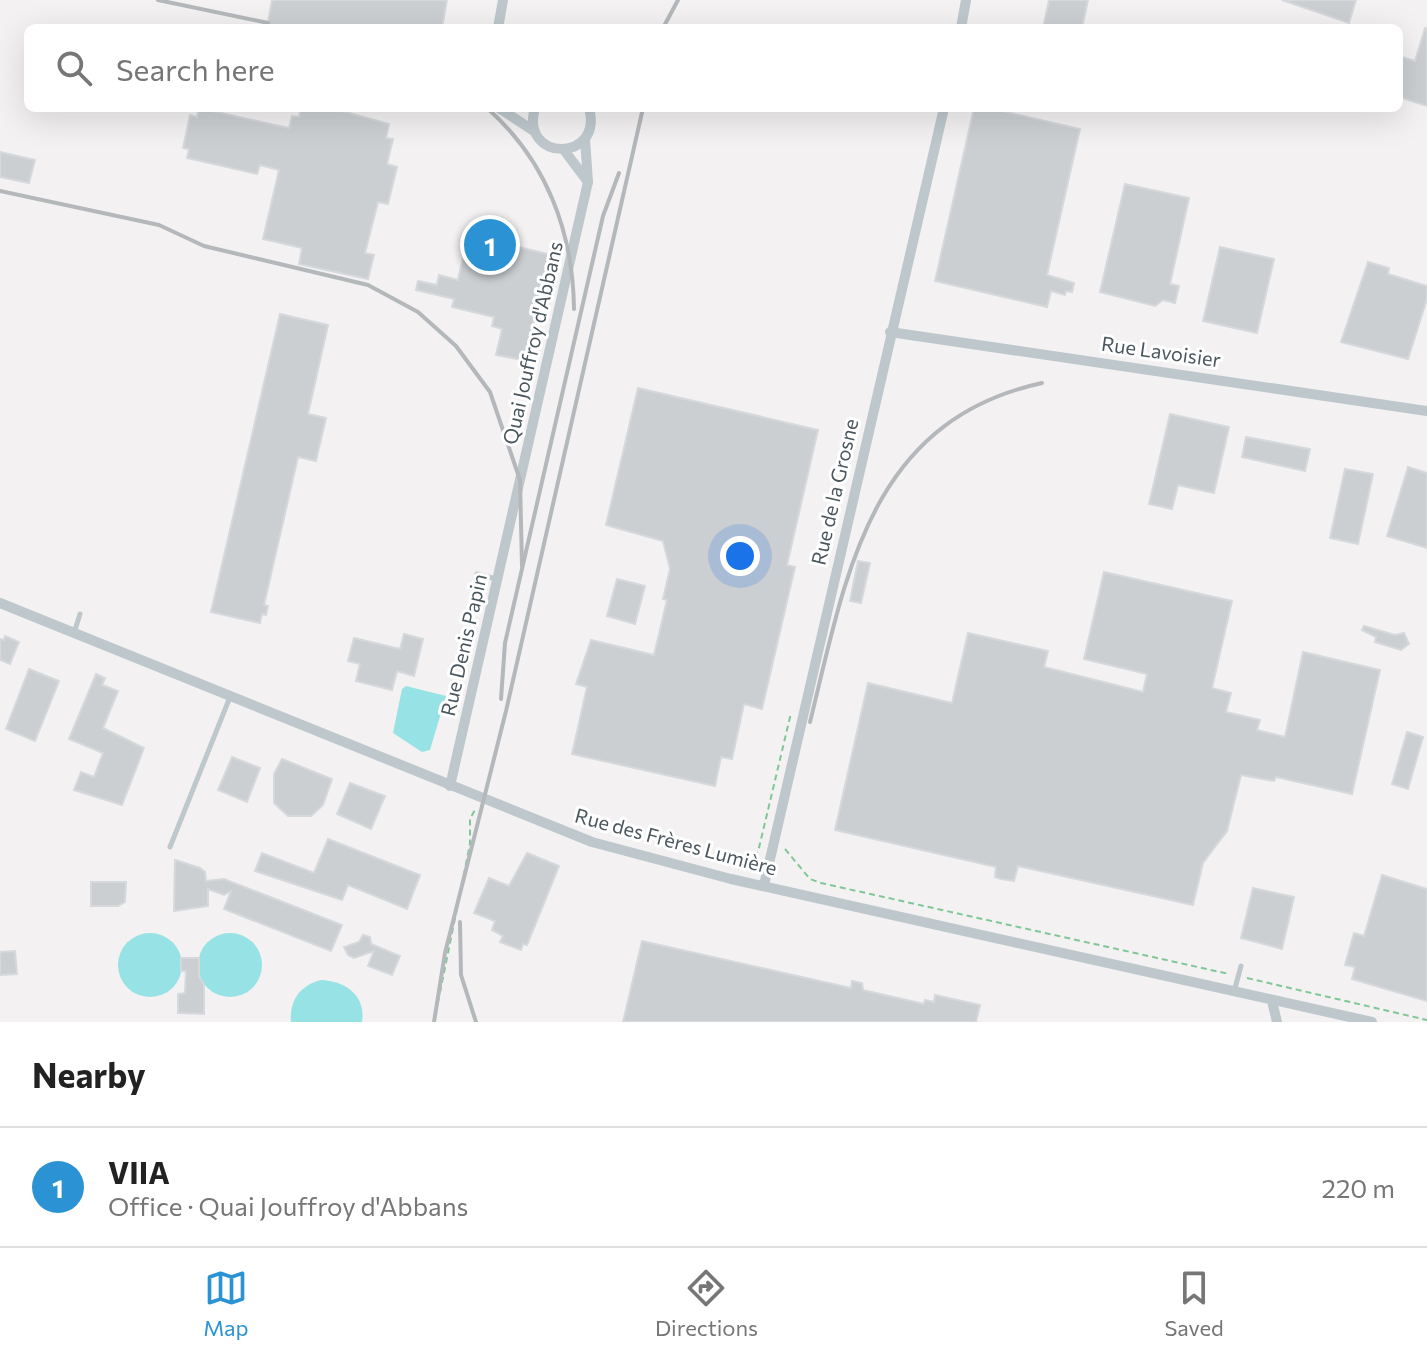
<!DOCTYPE html>
<meta charset="utf-8">
<style>
body{margin:0;font-family:Commissioner,sans-serif;background:#f2f2f2;color:#222}
.you{position:absolute;left:740px;top:556px;width:28px;height:28px;margin:-20px;border:6px solid #fff;border-radius:50%;background:#1a73e8;box-shadow:0 0 0 12px #1a73e833}
.badge{display:grid;place-items:center;width:52px;height:52px;border-radius:50%;background:#2b93d3;color:#fff;font-size:26px;font-weight:700}
.pin{position:absolute;translate:-50% -50%;border:4px solid #fff;box-shadow:0 2px 8px #0006}
.list{margin:0;padding:0;list-style:none}
h2{display:flex;justify-content:space-between;align-items:center;height:104px;margin:0;padding:0 32px;font-size:34px}
h2 small{font-size:26px;font-weight:400;color:#767676}
.list li{display:grid;grid-template-columns:52px 1fr auto;gap:24px;align-items:center;box-sizing:border-box;height:120px;padding:0 32px;border-top:2px solid #e0e0e0}
.list b{display:block;font-size:30px;white-space:nowrap}
.list p{margin:0;font-size:26px;white-space:nowrap;color:#767676}
.list em{font-size:26px;font-style:normal;color:#767676}
.icon{flex:none;width:44px;height:44px;fill:none;stroke:currentColor;stroke-width:2;stroke-linecap:round;stroke-linejoin:round}
.map{position:relative;flex:none;width:1427px;height:1022px;overflow:hidden}
.search{position:absolute;background:#fff;box-shadow:0 8px 32px #0002;left:24px;right:24px;top:24px;height:88px;display:flex;align-items:center;gap:20px;box-sizing:border-box;padding:0 28px;border-radius:12px;color:#767676;font-size:30px}
.sheet{height:224px;background:#fff}
nav{display:flex;justify-content:space-around;align-items:center;box-sizing:border-box;height:112px;border-top:2px solid #e0e0e0;background:#fff;font-size:22px;color:#767676}
nav a{display:grid;justify-items:center;gap:4px}
nav .on{color:#2b93d3}
.map>svg:first-child{display:block}
.water{fill:#96e2e4}
.building{fill:#cccfd2;stroke:#d6d9dc;stroke-width:2}
.lines{fill:none;stroke-linecap:round;stroke-linejoin:round}
.path{stroke:#80c797;stroke-width:2;stroke-dasharray:6 4;stroke-linecap:butt}
.lane{stroke:#bec8cc;stroke-width:5}
.street{stroke:#bec8cc;stroke-width:10}
.rail{stroke:#b4b8bb;stroke-width:4}
.labels{text-anchor:middle;stroke-width:6;stroke-linejoin:round;paint-order:stroke}
.street-label{font-size:20px;fill:#4b575d;stroke:#fff}
</style>
<div class="map">
<svg width="1427" height="1022" viewBox="0 0 1427 1022">
<rect width="100%" height="100%" fill="#f3f1f2"/>
<g class="water">
<path d="M406,686L446,696L430,750L422,752L393,733L402,689Z"/>
<circle cx="150" cy="965" r="32"/>
<circle cx="230" cy="965" r="32"/>
<path d="M321,980C346,981 366,996 362,1022H291C289,1001 300,985 321,980Z"/>
</g>
<g class="building">
<path d="M272,0H447L442,28H267Z"/>
<path d="M1049,0H1088L1082,28H1043Z"/>
<path d="M1282,0H1356L1349,23Z"/>
<path d="M1425,28L1427,29V106L1399,97V56L1415,61Z"/>
<path d="M199,108L289,128L292,116L299,117L301,108L342,111L389,124L386,138L393,139L387,164L397,167L388,204L378,202L365,253L374,255L368,279L299,264L302,248L263,239L279,170L260,165L257,174L187,158L189,149L183,148L190,115L197,117Z"/>
<path d="M974,108H989L1080,129L1047,275L1074,283L1072,292L1066,291L1065,295L1051,291L1047,307L935,281Z"/>
<path d="M0,152L35,160L29,183L0,177Z"/>
<path d="M1125,184L1189,198L1170,284L1179,286L1175,303L1163,300L1155,306L1100,292Z"/>
<path d="M468,235L552,255L528,361L496,355L502,329L492,326L494,317L452,307L454,299L416,290L418,281L437,285L439,275L458,280Z"/>
<path d="M1220,247L1274,259L1257,333L1203,321Z"/>
<path d="M1368,262L1389,268L1388,274L1427,286V299L1408,359L1341,342Z"/>
<path d="M280,314L328,325L308,414L326,418L316,461L298,457L264,605L268,606L266,615L262,614L260,623L211,612Z"/>
<path d="M638,388L818,430L787,565L795,567L762,709L744,704L732,759L721,757L715,786L572,754L587,687L576,684L591,640L654,655L667,600L663,599L670,569L663,541L606,525Z"/>
<path d="M1170,414L1229,427L1214,493L1178,485L1172,509L1149,504Z"/>
<path d="M1246,437L1310,449L1305,471L1242,457Z"/>
<path d="M1408,467L1427,473V548L1387,536Z"/>
<path d="M1345,469L1373,474L1358,544L1330,538Z"/>
<path d="M858,561L870,563L861,603L850,601Z"/>
<path d="M1104,572L1232,601L1212,688L1231,693L1226,712L1260,720L1257,730L1285,737L1303,652L1380,670L1352,794L1276,777L1274,781L1241,775L1227,831L1203,863L1193,905L1018,866L1014,881L1001,879L995,877L996,867L835,830L868,683L952,703L968,633L1048,651L1044,667L1143,692L1147,674L1084,659Z"/>
<path d="M617,579L645,586L635,624L607,616Z"/>
<path d="M1364,626L1395,635L1404,633L1409,644L1401,650L1375,642L1376,637L1362,630Z"/>
<path d="M404,634L423,639L414,676L397,671L392,690L356,681L360,664L348,661L354,638L400,649Z"/>
<path d="M5,636L19,642L10,664L0,660V639L4,640Z"/>
<path d="M29,669L59,681L35,741L6,729Z"/>
<path d="M96,674L105,678L102,685L118,691L103,728L144,748L122,805L74,790L81,772L94,777L103,753L69,739Z"/>
<path d="M1407,732L1423,737L1408,789L1392,784Z"/>
<path d="M232,757L260,768L247,802L218,790Z"/>
<path d="M282,759L332,779L323,805L311,816H288L274,803V774Z"/>
<path d="M350,783L385,796L371,829L337,814Z"/>
<path d="M328,839L420,875L407,909L348,885L342,900L255,871L262,853L314,873Z"/>
<path d="M527,853L559,866L527,945L523,944L521,950L500,942L503,936L492,930L495,921L474,913L489,878L509,886Z"/>
<path d="M175,860L200,868L205,872L206,881L224,879L342,925L331,951L224,909L231,891L224,895L208,889V906L174,911Z"/>
<path d="M1382,875L1427,889V1001L1352,979L1355,967L1345,965L1354,933L1364,936Z"/>
<path d="M91,882H126L125,902L118,906H91Z"/>
<path d="M1253,888L1294,897L1282,949L1241,938Z"/>
<path d="M363,935L370,937L371,944L400,956L392,975L368,966L374,951L354,958L348,955L344,947L359,942Z"/>
<path d="M642,941L851,988L852,981L862,983L863,990L924,1004L925,1000L934,1002L935,995L980,1005L976,1022H623Z"/>
<path d="M15,951L17,974L0,975V952Z"/>
<path d="M181,958H199V977L204,984V1014L178,1013V994L185,993L186,971H181Z"/>
</g>
<g class="lines">
<g class="path">
<path d="M785,849L810,879L821,883L1229,974"/>
<path d="M738,869L758,852L791,713"/>
<path d="M1247,978L1427,1020"/>
<path d="M434,1022L470,844V819L476,808"/>
</g>
<g class="lane">
<path d="M477,574L496,579"/>
<path d="M74,633L80,614"/>
<path d="M170,847L230,697"/>
<path d="M1234,992L1241,966"/>
</g>
<g class="street">
<path d="M498,28L503,0"/>
<path d="M961,28L966,0"/>
<path d="M499,108L534,131"/>
<path d="M535,108C519,162 604,163 589,108"/>
<path d="M564,150L588,182L585,139"/>
<path d="M890,332L1427,411"/>
<path d="M0,603L592,842L731,879L1372,1022"/>
<path d="M450,786L588,182"/>
<path d="M764,885L944,108"/>
<path d="M1272,1001L1277,1022"/>
</g>
<g class="rail">
<path d="M158,0L268,23"/>
<path d="M663,28L678,0"/>
<path d="M487,108C546,160 573,231 574,309"/>
<path d="M0,191L159,225L204,246L368,285L418,312L456,346L490,392L520,480L522,566"/>
<path d="M501,699L505,643L603,216L619,173"/>
<path d="M810,722C846,577 868,421 1042,383"/>
<path d="M460,922L461,975L476,1022"/>
<path d="M434,1022L445,953L506,711L643,108"/>
</g>
</g>
<g class="labels">
<g class="street-label">
<text transform="translate(533 343) rotate(-77)" y="7">Quai Jouffroy d'Abbans</text>
<text transform="translate(1161 352) rotate(8)" y="7">Rue Lavoisier</text>
<text transform="translate(835 492) rotate(-77)" y="7">Rue de la Grosne</text>
<text transform="translate(464 645) rotate(-77)" y="7">Rue Denis Papin</text>
<text transform="translate(676 842) rotate(15)" y="7">Rue des Frères Lumière</text>
</g>
</g>
</svg>
<div class="you"></div>
<div class="pin badge" style="left:490px;top:245px">1</div>
<div class="search"><svg class="icon" aria-label="search" viewBox="0 0 24 24"><circle cx="10" cy="10" r="6"/><path d="M15 15l6 6"/></svg>Search here</div>
</div>
<section class="sheet">
<h2>Nearby<small></small></h2>
<ul class="list">
<li><span class="badge">1</span><div><b>VIIA</b><p>Office · Quai Jouffroy d'Abbans</p></div><em>220 m</em></li>
</ul>
</section>
<nav>
<a class="on"><svg class="icon" aria-label="map" viewBox="0 0 24 24"><path d="M3 6l6-2 6 2 6-2v14l-6 2-6-2-6 2zM9 4v14M15 6v14"/></svg>Map</a>
<a><svg class="icon" aria-label="directions" viewBox="0 0 24 24"><path d="M12 3l9 9-9 9-9-9zM9 14v-3h6M13 9l2 2-2 2"/></svg>Directions</a>
<a><svg class="icon" aria-label="saved" viewBox="0 0 24 24"><path d="M7 4h10v16l-5-4-5 4z"/></svg>Saved</a>
</nav>
